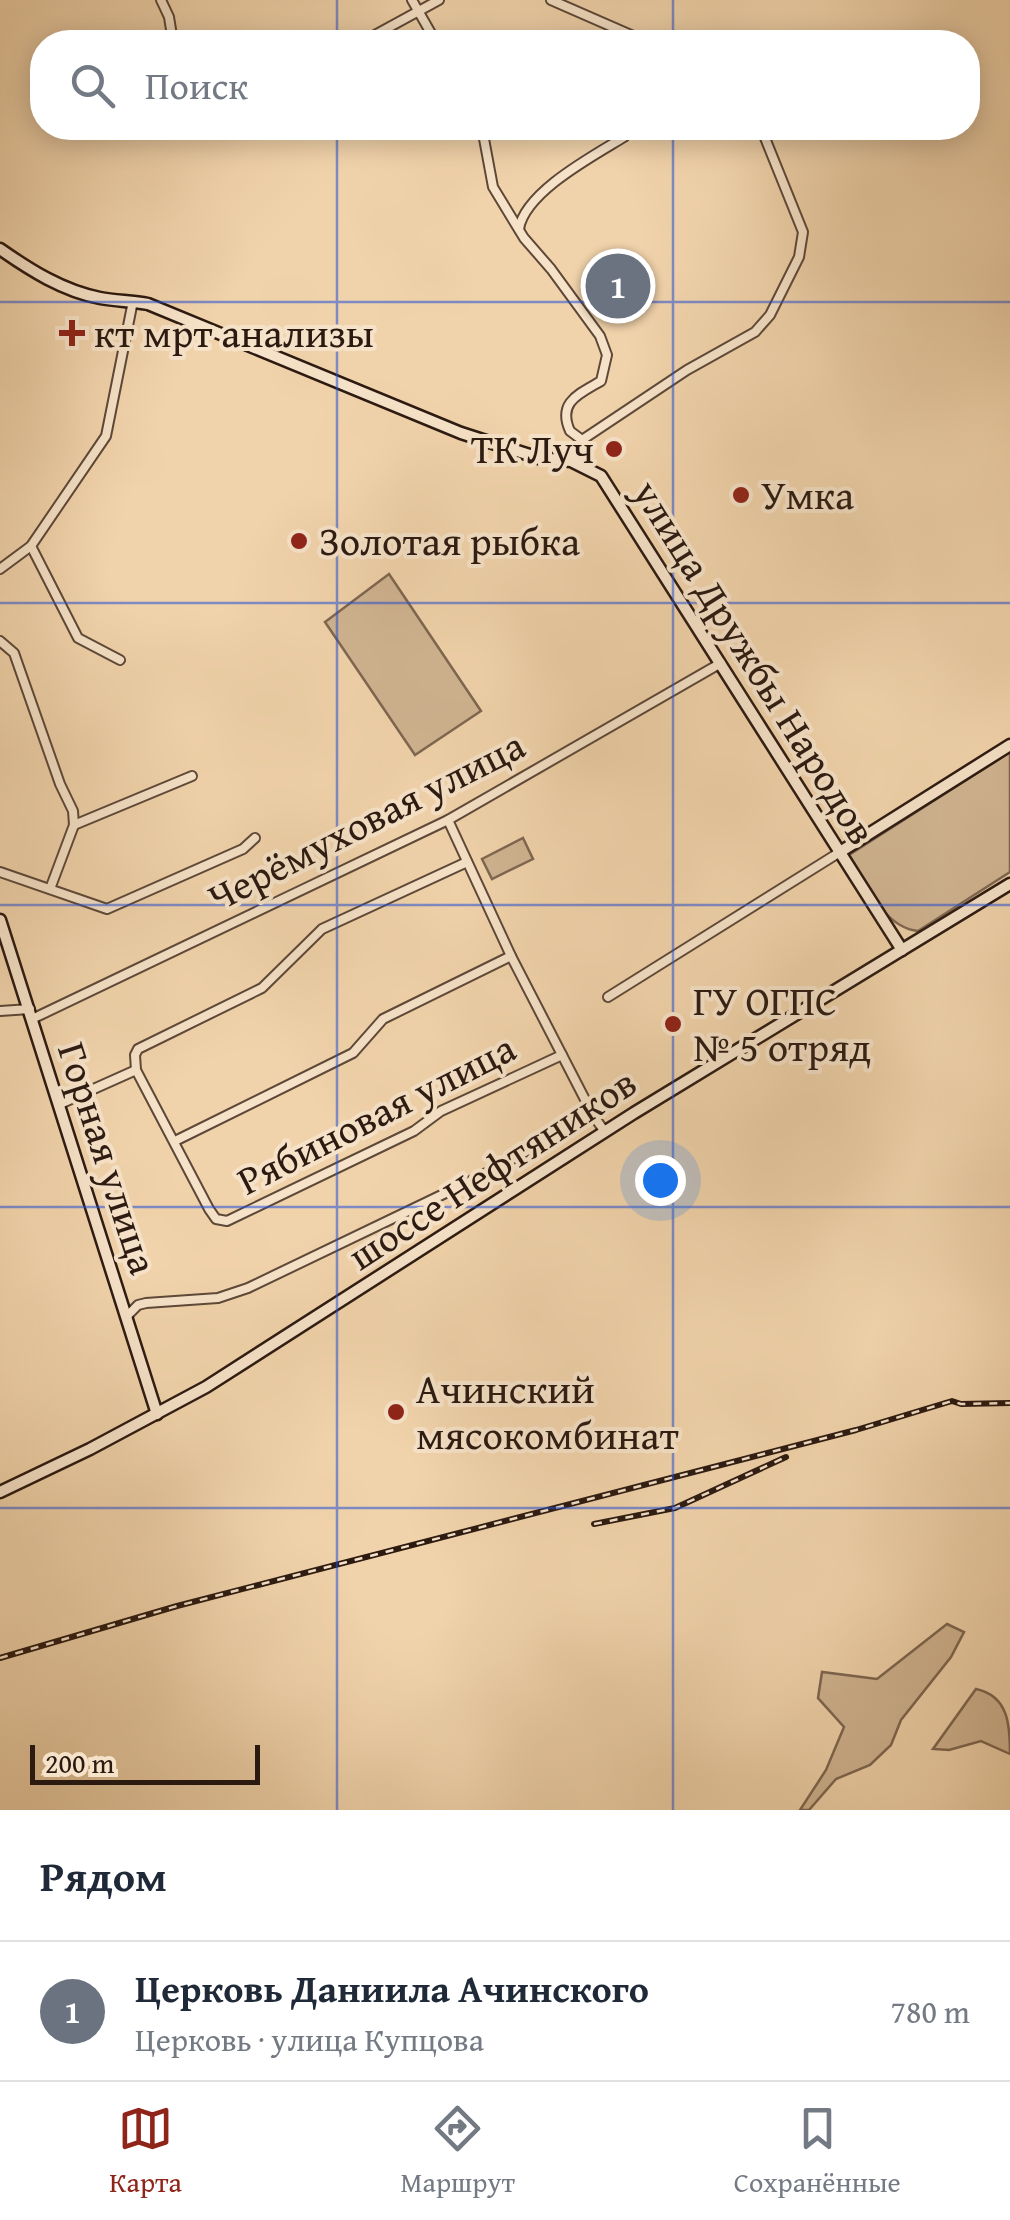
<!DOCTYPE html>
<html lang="ru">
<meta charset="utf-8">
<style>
body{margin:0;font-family:"Gentium Book Plus",serif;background:#f6f6f7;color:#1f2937}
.scale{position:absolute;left:30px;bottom:25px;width:230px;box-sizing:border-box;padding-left:10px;border:5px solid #2c1a11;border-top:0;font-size:28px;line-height:35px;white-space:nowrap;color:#2c1a11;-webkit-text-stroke:8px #f6e2c8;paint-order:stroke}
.you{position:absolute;left:660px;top:1180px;width:35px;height:35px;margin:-25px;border:8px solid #fff;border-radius:50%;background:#1a73e8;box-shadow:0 0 0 15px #1a73e833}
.badge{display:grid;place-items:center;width:65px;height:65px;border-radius:50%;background:#8f2418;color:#fff;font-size:32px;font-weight:700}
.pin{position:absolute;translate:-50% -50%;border:5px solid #fff;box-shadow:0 2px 10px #0006}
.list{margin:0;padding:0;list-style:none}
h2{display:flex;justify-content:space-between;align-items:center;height:130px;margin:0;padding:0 40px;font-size:42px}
h2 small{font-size:32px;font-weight:400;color:#747a83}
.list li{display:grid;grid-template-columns:65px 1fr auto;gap:30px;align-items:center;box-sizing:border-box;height:140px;padding:0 40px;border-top:2px solid #e0e1e3}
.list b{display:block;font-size:38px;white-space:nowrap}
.list p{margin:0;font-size:32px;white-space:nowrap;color:#747a83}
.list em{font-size:32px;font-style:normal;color:#747a83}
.icon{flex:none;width:55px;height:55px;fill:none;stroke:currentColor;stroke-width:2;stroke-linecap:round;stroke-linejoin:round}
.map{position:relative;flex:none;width:1010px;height:1810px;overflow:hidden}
.search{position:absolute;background:#fff;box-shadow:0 5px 25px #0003;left:30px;right:30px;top:30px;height:110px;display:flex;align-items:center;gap:25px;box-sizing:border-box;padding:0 35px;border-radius:40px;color:#747a83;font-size:38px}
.sheet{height:270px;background:#fff}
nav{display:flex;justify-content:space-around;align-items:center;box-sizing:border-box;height:140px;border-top:2px solid #e0e1e3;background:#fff;font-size:28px;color:#747a83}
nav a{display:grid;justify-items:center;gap:5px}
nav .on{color:#8f2418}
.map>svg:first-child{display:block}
.green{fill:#d0b491;stroke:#7e6751;stroke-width:2.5}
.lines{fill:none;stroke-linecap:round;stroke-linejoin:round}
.street-casing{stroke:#5d4838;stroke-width:12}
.secondary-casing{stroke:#2c1a11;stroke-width:15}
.street{stroke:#f6e2c8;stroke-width:8}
.secondary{stroke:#f6e2c8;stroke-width:10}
.rail-casing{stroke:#2c1a11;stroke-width:6}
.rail{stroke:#f6e2c8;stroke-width:2.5;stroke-dasharray:8;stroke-linecap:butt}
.grid{fill:none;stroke:#1d4ed8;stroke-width:2.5;stroke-opacity:0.55}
.poi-dot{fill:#8f2418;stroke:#f6e2c8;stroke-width:4}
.labels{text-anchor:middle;stroke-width:8;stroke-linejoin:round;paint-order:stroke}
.poi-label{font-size:40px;fill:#2c1a11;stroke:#f6e2c8;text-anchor:start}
.street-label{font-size:40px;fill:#2c1a11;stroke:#f6e2c8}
</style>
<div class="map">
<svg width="1010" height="1810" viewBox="0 0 1010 1810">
<rect width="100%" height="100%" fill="#f1d3ab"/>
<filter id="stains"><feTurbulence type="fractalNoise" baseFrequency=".002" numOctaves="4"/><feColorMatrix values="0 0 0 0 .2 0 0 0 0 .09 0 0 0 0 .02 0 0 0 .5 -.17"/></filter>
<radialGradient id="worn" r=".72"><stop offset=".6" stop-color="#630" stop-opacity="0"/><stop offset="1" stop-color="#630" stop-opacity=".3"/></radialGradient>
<g class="green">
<path d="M389,574L481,711L415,755L325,622Z"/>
<path d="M1010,752V872L918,931C882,927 867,883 849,855Z"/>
<path d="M523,838L533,859L492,879L482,859Z"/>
<path d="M947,1624L964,1632L951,1657L901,1720L891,1745L870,1765L836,1779L809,1810H800L826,1770L844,1727L818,1698L822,1672L877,1679Z"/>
<path d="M976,1689C1009,1696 1010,1726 1010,1754L981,1741L949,1750L933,1749Z"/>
</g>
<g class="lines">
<g class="street-casing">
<g id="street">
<path d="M161,0L169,17L173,42"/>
<path d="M412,0L436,42"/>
<path d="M551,0L647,42"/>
<path d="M362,42L439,0"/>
<path d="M604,42L623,32"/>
<path d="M482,128L493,187L524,238L551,269L600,336L607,355L601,381C579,394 557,402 570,431L582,440"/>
<path d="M519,229C525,192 593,156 624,137"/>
<path d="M571,461L582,440L687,370L755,332L770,315L799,257L803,232L761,128"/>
<path d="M31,546L78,638L120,660"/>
<path d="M0,569L31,546L106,436L133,301"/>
<path d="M0,641L14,653L60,784L73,811L74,825L50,889"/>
<path d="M448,820L511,956L593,1115L605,1132"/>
<path d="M74,825L192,776"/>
<path d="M467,862L322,929L262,988L138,1049L135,1055L136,1070L209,1209L216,1219L227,1221L414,1131L441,1111L562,1055"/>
<path d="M0,872L107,909L243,849L255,838"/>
<path d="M608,997L840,852"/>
<path d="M0,1011L30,1009"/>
<path d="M32,1019L448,820L721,663"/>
<path d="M60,1104L136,1070"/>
<path d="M175,1141L353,1053L383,1019L511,956"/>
<path d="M126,1317L138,1305L146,1303L218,1298L248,1288L479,1177L593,1115"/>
</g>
</g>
<g class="secondary-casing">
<g id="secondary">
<path d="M0,249C30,270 63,291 100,298C116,301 132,301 148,304L461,433L539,458L571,461L601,476L902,950"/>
<path d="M840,852L1010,745"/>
<path d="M0,920L157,1414"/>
<path d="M0,1492L90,1449L206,1387L634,1113L1010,884"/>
</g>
</g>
<use href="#street" class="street"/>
<use href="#secondary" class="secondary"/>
<g class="rail-casing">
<g id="rail">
<path d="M594,1524L675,1508L786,1457"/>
<path d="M0,1658L177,1606L856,1430L952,1401L961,1404L1010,1403"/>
</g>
</g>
<use href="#rail" class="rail"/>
</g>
<path class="grid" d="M337,0V42M673,0V42M337,128V1810M673,128V1810M0,302H1010M0,603H1010M0,905H1010M0,1207H1010M0,1508H1010"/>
<g class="poi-dot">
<path d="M67 318h10v10h10v10h-10v10h-10v-10h-10v-10h10z"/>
<circle cx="614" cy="449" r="10"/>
<circle cx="741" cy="495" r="10"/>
<circle cx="299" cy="541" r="10"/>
<circle cx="673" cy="1024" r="10"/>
<circle cx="396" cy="1412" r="10"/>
</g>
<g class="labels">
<g class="poi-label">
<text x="94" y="347">кт мрт анализы</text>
<text x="594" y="463" text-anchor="end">ТК Луч</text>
<text x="761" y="509">Умка</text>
<text x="319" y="555">Золотая рыбка</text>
<text x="693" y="1015">ГУ ОГПС<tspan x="693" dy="46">№ 5 отряд</tspan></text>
<text x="416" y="1403">Ачинский<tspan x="416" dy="46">мясокомбинат</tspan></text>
</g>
<g class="street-label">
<text transform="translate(755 662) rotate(58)" y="14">улица Дружбы Народов</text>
<text transform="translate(366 821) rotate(-27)" y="14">Черёмуховая улица</text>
<text transform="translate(376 1114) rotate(-27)" y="14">Рябиновая улица</text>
<text transform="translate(108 1158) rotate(72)" y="14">Горная улица</text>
<text transform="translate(492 1169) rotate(-33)" y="14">шоссе Нефтяников</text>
</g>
</g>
<rect width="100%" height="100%" filter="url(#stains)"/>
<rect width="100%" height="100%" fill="url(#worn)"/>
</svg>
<div class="scale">200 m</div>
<div class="you"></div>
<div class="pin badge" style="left:618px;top:286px;background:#6b7280">1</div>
<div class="search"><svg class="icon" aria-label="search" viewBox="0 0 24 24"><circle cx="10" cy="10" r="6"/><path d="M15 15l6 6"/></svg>Поиск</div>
</div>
<section class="sheet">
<h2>Рядом<small></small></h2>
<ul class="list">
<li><span class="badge" style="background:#6b7280">1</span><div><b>Церковь Даниила Ачинского</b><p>Церковь · улица Купцова</p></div><em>780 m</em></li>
</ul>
</section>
<nav>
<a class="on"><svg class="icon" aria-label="map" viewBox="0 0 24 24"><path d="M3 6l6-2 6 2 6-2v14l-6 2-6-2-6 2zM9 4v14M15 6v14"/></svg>Карта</a>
<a><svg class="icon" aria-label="directions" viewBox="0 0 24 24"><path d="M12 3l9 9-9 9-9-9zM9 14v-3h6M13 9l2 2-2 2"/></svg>Маршрут</a>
<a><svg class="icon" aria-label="saved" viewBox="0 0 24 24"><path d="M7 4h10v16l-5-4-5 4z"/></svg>Сохранённые</a>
</nav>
